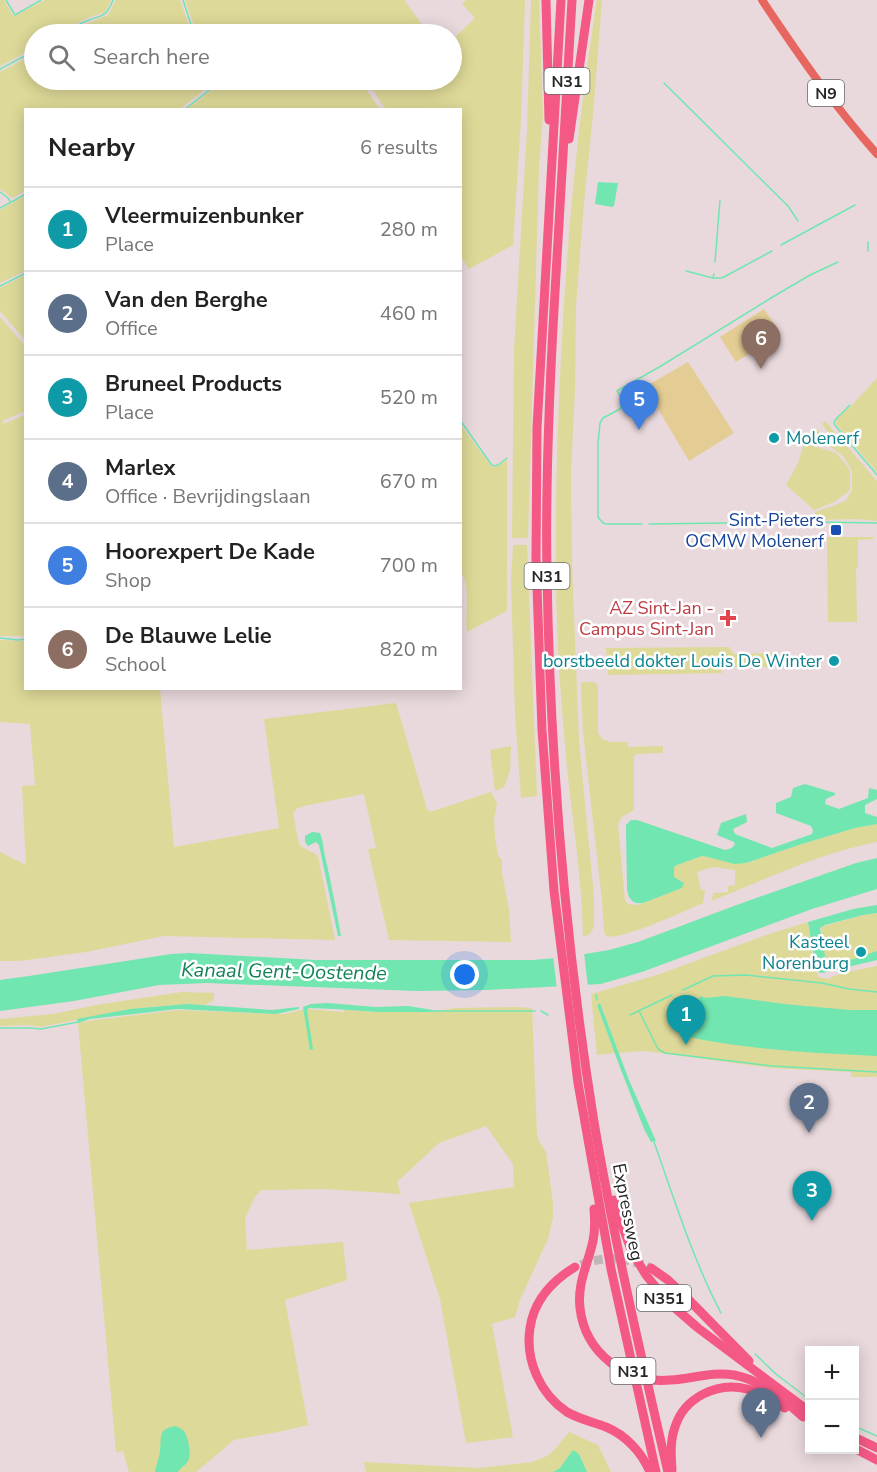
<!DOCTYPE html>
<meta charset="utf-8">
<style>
body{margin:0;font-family:"Nunito Sans",sans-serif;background:#f2f2f2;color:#222}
.controls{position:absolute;right:18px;bottom:18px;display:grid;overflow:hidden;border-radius:0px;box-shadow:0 3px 15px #0003}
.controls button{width:54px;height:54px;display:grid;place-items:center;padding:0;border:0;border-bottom:2px solid #e0e0e0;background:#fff;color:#222;font:30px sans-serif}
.you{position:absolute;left:465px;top:975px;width:21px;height:21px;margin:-15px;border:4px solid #fff;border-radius:50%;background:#1a73e8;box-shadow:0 0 0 9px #1a73e833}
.badge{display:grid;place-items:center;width:39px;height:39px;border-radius:50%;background:#30767e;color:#fff;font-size:20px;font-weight:700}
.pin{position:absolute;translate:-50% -50px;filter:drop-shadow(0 2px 3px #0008)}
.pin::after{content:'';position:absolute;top:32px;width:21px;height:18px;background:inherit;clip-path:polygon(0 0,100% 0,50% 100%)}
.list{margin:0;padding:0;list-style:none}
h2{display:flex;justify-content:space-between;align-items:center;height:78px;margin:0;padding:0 24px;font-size:26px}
h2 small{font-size:20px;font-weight:400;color:#767676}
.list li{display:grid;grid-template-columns:39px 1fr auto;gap:18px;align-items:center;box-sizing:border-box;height:84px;padding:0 24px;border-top:2px solid #e0e0e0}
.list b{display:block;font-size:22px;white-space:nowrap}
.list p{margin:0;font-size:20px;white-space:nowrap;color:#767676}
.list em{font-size:20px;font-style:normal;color:#767676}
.icon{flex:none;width:33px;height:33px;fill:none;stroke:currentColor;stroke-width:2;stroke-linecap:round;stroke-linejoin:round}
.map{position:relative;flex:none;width:877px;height:1472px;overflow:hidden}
.search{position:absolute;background:#fff;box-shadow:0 3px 15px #0003;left:24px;top:24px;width:438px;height:66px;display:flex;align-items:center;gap:15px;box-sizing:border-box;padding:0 21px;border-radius:33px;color:#767676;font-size:22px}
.panel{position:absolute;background:#fff;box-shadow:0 3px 15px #0003;left:24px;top:108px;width:438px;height:582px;border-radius:0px}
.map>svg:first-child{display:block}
.green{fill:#ddd998}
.pitch{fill:#e4cd94}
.water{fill:#71e6b1}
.pier{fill:#e9d9dc}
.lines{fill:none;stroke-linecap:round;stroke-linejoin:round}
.stream{stroke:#71e6b1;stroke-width:1.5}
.highway-tunnel{stroke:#c2b5b8;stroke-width:9;stroke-dasharray:9 4.5;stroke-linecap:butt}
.primary{stroke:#e76760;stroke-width:8}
.highway{stroke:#f45985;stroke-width:9}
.culture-dot{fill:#0f9aa8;stroke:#fff;stroke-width:2}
.transit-dot{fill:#1a4fb4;stroke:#fff;stroke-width:2}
.health-dot{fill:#e0444e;stroke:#fff;stroke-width:2}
.labels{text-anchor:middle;stroke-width:5;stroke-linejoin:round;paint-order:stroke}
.shield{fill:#fff;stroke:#686868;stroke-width:1.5}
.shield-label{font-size:16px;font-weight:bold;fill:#272727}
.culture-label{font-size:18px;fill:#0d838f;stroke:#fff;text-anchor:end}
.transit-label{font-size:18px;fill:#164399;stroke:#fff;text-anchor:end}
.health-label{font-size:18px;fill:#be3a42;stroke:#fff;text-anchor:end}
.street-label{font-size:18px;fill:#272727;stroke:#fff}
.water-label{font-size:20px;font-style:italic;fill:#158259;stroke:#fff}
</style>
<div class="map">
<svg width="877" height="1472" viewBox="0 0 877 1472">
<rect width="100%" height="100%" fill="#e9d9dc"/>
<g class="green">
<path d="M0,0H4L12,14L15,16L45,0H111L105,12L87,18L58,34H34V48L0,66Z"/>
<path d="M116,0H180L192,34H67L88,23L108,15Z"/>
<path d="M187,0H404L429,34H197L185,1Z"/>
<path d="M466,0H525L521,119L513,245L469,269L461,257L460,110L385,109L367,80H452V36L454,38L475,18L462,4Z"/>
<path d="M531,0H539L543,114L539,168L528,538H512L514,350L527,130Z"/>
<path d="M597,0H602L593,115L584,203L576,306L575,389L571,474L572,565L579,741L594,897V927L590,934L583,937C582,877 572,818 566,758C563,722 560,686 558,650C554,552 556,455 561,357C567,238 578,118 597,0Z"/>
<path d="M34,54V80H217L180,109L26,110L25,191L12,198L0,189V72Z"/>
<path d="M225,80H361L360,81L380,109H187Z"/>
<path d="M25,196V271L0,283V210Z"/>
<path d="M25,275V340L0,311V288Z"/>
<path d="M0,317L25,346V411L2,421L3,424L25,415L26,636H0Z"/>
<path d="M877,378V472L836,424L837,419L852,405Z"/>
<path d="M825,421L877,481V521L856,519L817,520L815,512L833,506L845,501L848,497L852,490V471L844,457L831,447L803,441V439L816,428L828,443L833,439L822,424Z"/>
<path d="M460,424L491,466L496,467L507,460V611L467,632C464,616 472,584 460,572Z"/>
<path d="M804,443L836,453L848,467L850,472V489L848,492L834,502L814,510L786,485L798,463Z"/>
<path d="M827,537H873V539L858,540V567L856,568L857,622H828Z"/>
<path d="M513,545H527L537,796L521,798L515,714L511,582Z"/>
<path d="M0,640L25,641L26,688L160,689L174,847L279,828L264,719L396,703L427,809L430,812L491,792L497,803L494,820L495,837L498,856L502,860V873L509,909L511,942L389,940L368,849L376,848L364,794L304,806L296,809L293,813L299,844C304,850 312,851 318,856L335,940L164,936L86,952L19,961H0V852L26,865L22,786L35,785L30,724L0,722Z"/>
<path d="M729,647L734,654L773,653L774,667H722V673L608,675L606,648Z"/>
<path d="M583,682H594L598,686V733L602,739L611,742H628V747L663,746V753L636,754L634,756V810L622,817L618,824L625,900L628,904L638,905L682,888V881L674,878V867L677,865L702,856L746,863L802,844L855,828L877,824V842C819,853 765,880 711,901L714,893L728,892V886L735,885V870L713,867L697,872L701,890H705L703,903C685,911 620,941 606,936L604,931L602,901L583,732L581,684Z"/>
<path d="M511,746L510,771L504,787L495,791L490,750Z"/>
<path d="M877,913V952L853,959L825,962L821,927L863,915Z"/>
<path d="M808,922L812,953L818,977L830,979L831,977L847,972L877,966V1077H851V1072L771,1068L644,1051L619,1053L600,1003L597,1005L615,1053L597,1055L591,994L657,975L766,935Z"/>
<path d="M182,992L214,993V1000L205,1005L187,1004L130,1009L41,1027L28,1025L0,1026V1019L53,1014L96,1005Z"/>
<path d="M517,1007L532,1008L537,1134L539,1141L546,1152L553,1203V1218L548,1239L520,1300L515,1317L492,1324L513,1437L466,1443L440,1299L409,1203L514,1187L513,1164L486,1126L439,1143L397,1182L401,1194L324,1189L261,1190L255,1197L245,1218L247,1250L343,1242L347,1280L285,1300L308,1425L283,1431L234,1440L196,1472H129L123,1451L116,1452L78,1023L95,1020L177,1010L284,1014L306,1009L344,1012V1010L381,1012H431L455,1008Z"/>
<path d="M569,1432L598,1445L611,1472H587L579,1454L560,1468L553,1472H366L364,1462L479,1468L532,1462L547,1456L556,1448Z"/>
</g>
<g class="pitch">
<path d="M764,309L781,334L736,362L720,337Z"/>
<path d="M688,362L734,433L689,461L645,387Z"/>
</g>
<g class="water">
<path d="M598,182L618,183L614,206L612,207L595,204Z"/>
<path d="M805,784L835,793V795L826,799L825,804L839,809L868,798L869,788L877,790V799L865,805V813L877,817V824L855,828L802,844L746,863L734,864L708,857L702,856L677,865L674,867V877L684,883L682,888L643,903C632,905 628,898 627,888L626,830V825L631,820H637L725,850L732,848L735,844L734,842L717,835L721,823L746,814L747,822L733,829L735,834L772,848L812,834L813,830L811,826L776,813V803L791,797L793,788Z"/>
<path d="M312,832L320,833C323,840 323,847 325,856C331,882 336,909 341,936H338L319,845L316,842L308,846L305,842V836Z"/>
<path d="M877,858V889L812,909L642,972L601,984L487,990L416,991L207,983L159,985L74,1001L0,1011V980L29,976L171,954L190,953L316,960H533L567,957L609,950L638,942L742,903L856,863Z"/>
<path d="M877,905V913L863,915L825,925L820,928L826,962L854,959L877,951V960L827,972L821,973L816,971L808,922L853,909Z"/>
<path d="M701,996L705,998L725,996L784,1004L850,1010H877V1056C814,1053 750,1050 689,1037L684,1025L689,1005L698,1000Z"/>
<path d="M327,1003L376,1007L408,1006L433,1010V1012H378L334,1009L309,1008L307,1010L313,1049L310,1050L303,1007L311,1004Z"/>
<path d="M600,1003L629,1080L656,1141L651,1142L644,1129L621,1070L597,1005Z"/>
<path d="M187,1004L272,1010L299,1007V1009L276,1014L177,1009L90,1019L78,1023L77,1019L130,1009Z"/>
<path d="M176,1426C179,1428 182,1429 184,1431C188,1437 192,1454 188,1461C186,1465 180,1468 178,1472H155C156,1465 159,1459 160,1452C162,1436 157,1429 176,1426Z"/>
<path d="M573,1450L579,1454L587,1472H553L560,1468Z"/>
</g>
<path class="pier" d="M584,952L588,988L557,990L553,956Z"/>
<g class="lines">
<g class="stream">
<path d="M6,0L15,15L41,0"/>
<path d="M183,0L194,34"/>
<path d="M63,34C70,30 77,25 84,22C101,14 105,20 113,0"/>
<path d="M0,69L34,51"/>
<path d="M664,83L788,206L798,221"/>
<path d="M184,110L222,80"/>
<path d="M0,192L7,197L10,201"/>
<path d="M0,208L26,194"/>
<path d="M781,245L855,205"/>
<path d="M868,251V242"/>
<path d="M715,262L720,200"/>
<path d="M686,271L713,278L714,274"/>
<path d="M713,278H722L772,251"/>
<path d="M0,286L26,273"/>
<path d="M850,405L835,420L834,424L877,475"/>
<path d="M460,420L491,464L494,466L498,465L507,458"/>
<path d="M818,522L877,523"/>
<path d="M642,524H606L603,523L598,517V443L600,423L603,418L620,409C624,402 621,397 617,391L661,366L771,298L810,275L838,262"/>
<path d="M649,524L805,522"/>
<path d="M0,638L18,640L26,639"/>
<path d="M683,990L713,976L746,975L822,983L849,989L877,992"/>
<path d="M596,995L597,1000"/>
<path d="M433,1011H535"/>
<path d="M541,1011L548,1015"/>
<path d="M639,1011L658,1049L665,1053L772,1066L877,1072"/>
<path d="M630,1015L672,995"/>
<path d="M0,1028H31L41,1029L78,1022"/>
<path d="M654,1142C674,1198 693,1260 721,1313"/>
<path d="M755,1354L776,1374L810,1400"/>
<path d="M854,1426L877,1436"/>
</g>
<path class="highway-tunnel" d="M581,1265C604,1255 629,1258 651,1268"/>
<path class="primary" d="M762,0C798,54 834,106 877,154"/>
<g class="highway">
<path d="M546,0L549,120"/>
<path d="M561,0L537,428L536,558L542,730L554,891L578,1083L611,1269L656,1472"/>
<path d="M572,0C566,92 562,184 556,275C550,374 545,474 547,573C550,757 565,941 594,1122C614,1240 641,1356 668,1472"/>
<path d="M569,139L589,0"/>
<path d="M614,1200L620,1220L632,1252L646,1275L667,1301L698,1328L810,1412"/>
<path d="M594,1209C595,1220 595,1231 593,1241C588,1264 577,1283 580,1308C585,1353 626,1384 670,1380C692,1379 712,1371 734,1375C761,1380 783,1399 803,1417"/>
<path d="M575,1267C552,1281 534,1300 530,1328C525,1360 540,1394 567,1412C579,1419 593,1422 606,1427C626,1435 642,1453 650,1472"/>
<path d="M651,1268L668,1280L681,1292L749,1361"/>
<path d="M854,1437L877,1448"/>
<path d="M854,1448L877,1460"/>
<path d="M672,1470C671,1455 670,1441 675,1427C684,1398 717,1381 747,1389C760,1392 773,1401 785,1408"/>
</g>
</g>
<g class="culture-dot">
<circle cx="774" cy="438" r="6"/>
<circle cx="834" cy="661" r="6"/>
<circle cx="861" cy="952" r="6"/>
</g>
<rect class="transit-dot" x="830" y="524" width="12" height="12" rx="3"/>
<path class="health-dot" d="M725 609h6v6h6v6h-6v6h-6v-6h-6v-6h6z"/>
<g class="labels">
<g class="shield">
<rect x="544.5" y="68" width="45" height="26" rx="4.5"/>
<rect x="808" y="80" width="36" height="26" rx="4.5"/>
<rect x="524.5" y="563" width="45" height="26" rx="4.5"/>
<rect x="637" y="1285" width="54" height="26" rx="4.5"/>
<rect x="610.5" y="1358" width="45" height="26" rx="4.5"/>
</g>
<g class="shield-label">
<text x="567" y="87">N31</text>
<text x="826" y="99">N9</text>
<text x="547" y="582">N31</text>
<text x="664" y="1304">N351</text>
<text x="633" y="1377">N31</text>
</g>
<g class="culture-label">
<text x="786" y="444" text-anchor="start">Molenerf</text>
<text x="822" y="667">borstbeeld dokter Louis De Winter</text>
<text x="849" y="948">Kasteel<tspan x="849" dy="21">Norenburg</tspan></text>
</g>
<g class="transit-label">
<text x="824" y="526">Sint-Pieters<tspan x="824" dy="21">OCMW Molenerf</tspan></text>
</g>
<g class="health-label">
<text x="714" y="614">AZ Sint-Jan -<tspan x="714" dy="21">Campus Sint-Jan</tspan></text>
</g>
<g class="street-label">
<text transform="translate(628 1212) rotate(79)" y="6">Expressweg</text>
</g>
<g class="water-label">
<text transform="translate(284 971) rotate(1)" y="7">Kanaal Gent-Oostende</text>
</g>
</g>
</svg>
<div class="controls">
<button>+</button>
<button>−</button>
</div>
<div class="you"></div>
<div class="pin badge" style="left:686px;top:1045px;background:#0f9aa8">1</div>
<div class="pin badge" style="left:809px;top:1133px;background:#5c6f8a">2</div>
<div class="pin badge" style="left:812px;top:1221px;background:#0f9aa8">3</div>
<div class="pin badge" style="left:761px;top:1438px;background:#5c6f8a">4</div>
<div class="pin badge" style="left:639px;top:430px;background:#3f7fe0">5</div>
<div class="pin badge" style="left:761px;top:369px;background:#8d6e63">6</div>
<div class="search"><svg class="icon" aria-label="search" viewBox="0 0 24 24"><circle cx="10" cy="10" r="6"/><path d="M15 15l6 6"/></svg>Search here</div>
<section class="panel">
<h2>Nearby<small>6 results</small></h2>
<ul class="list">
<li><span class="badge" style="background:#0f9aa8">1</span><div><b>Vleermuizenbunker</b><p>Place</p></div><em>280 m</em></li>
<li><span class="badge" style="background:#5c6f8a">2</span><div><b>Van den Berghe</b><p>Office</p></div><em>460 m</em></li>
<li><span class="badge" style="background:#0f9aa8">3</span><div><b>Bruneel Products</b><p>Place</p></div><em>520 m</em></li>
<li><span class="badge" style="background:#5c6f8a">4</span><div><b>Marlex</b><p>Office · Bevrijdingslaan</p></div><em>670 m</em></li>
<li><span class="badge" style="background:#3f7fe0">5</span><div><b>Hoorexpert De Kade</b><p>Shop</p></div><em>700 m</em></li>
<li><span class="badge" style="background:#8d6e63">6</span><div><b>De Blauwe Lelie</b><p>School</p></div><em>820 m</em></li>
</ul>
</section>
</div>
